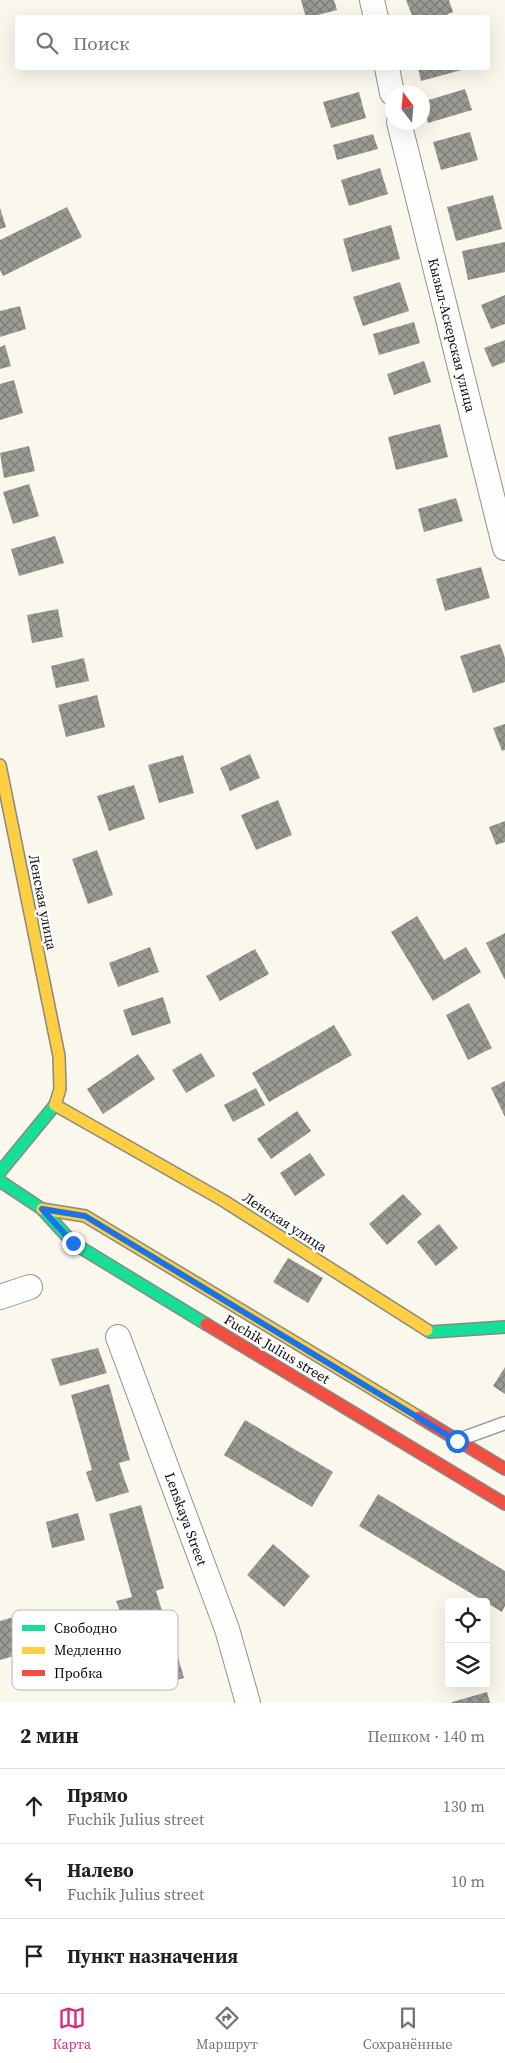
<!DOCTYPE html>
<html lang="ru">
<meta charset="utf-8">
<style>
body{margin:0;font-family:"Source Serif 4",serif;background:#f6f6f6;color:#202124}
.controls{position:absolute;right:15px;bottom:15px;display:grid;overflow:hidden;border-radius:5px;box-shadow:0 5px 20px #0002}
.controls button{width:45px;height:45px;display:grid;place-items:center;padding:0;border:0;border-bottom:1px solid #e0e0e0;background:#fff;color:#202124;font:25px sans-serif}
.compass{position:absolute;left:385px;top:85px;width:45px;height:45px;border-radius:50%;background:#fff;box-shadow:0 5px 20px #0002;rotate:344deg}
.stop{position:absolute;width:15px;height:15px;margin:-11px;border:4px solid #1a73e8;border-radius:50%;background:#fff}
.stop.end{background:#1a73e8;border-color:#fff;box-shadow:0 1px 5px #0008}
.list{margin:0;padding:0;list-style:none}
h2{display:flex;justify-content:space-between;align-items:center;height:65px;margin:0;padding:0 20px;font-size:21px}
h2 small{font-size:16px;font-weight:400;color:#757577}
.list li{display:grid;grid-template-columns:32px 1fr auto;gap:15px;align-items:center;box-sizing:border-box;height:75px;padding:0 20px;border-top:1px solid #e0e0e0}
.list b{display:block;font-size:19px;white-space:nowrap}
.list p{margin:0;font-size:16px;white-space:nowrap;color:#757577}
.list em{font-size:16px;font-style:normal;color:#757577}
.icon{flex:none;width:28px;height:28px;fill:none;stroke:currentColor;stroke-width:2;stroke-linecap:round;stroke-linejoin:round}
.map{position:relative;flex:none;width:505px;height:1703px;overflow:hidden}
.search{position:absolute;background:#fff;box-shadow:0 5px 20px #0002;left:15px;right:15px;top:15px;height:55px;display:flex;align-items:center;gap:12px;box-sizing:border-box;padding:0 18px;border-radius:5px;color:#757577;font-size:19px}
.sheet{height:290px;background:#fff}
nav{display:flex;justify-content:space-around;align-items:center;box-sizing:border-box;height:70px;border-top:1px solid #e0e0e0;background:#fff;font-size:14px;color:#757577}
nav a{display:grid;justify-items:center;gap:2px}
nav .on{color:#db2777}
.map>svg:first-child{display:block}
.building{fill:url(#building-cross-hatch)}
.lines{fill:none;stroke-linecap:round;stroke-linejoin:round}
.lane-casing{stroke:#93928d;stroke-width:15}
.street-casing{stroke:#93928d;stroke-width:26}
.fast-casing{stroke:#898883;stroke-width:14}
.slow-casing{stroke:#898883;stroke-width:14}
.jam-casing{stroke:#898883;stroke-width:14}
.lane{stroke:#fefefc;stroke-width:12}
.street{stroke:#fefefc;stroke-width:24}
.fast{stroke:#16e098;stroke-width:11}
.slow{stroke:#ffcf43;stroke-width:11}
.jam{stroke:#f24e42;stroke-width:11}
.route{stroke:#1a73e8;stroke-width:6}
.labels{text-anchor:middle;stroke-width:5;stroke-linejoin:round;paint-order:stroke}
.street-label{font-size:14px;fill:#0b0b0b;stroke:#fff}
.key{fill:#fff;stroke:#b6b6b6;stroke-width:1}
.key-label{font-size:14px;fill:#0b0b0b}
</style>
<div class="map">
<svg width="505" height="1703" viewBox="0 0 505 1703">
<defs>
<pattern id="building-cross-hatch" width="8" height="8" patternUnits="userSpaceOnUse" patternTransform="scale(1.25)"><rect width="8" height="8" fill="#9c9a94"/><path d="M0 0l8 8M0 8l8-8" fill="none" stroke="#7d7c77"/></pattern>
</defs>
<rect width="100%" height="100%" fill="#faf8ed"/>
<g class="building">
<path d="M301,0H334L337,10L306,18Z"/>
<path d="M406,0H449L453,12L439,18H413Z"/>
<path d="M418,68H469L421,81Z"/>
<path d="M465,89L472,110L428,123L422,102Z"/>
<path d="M359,92L366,118L331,128L323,102Z"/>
<path d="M470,132L478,160L441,170L433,142Z"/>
<path d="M373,134L378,149L337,160L333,145Z"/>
<path d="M380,168L388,194L349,206L341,180Z"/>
<path d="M493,195L502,229L456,241L447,207Z"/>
<path d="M67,207L82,237L3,276L0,270V240Z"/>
<path d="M0,208L6,227L0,229Z"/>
<path d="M391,225L400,259L352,272L343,239Z"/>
<path d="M505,242V272L468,280L462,251Z"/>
<path d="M400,282L409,311L363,326L353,297Z"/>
<path d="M505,295V324L491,329L481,305Z"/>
<path d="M20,306L26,329L0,337V311Z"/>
<path d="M414,322L420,343L379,355L373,334Z"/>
<path d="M505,340V362L492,367L484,348Z"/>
<path d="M5,345L11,366L0,369V347Z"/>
<path d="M424,361L431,382L394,395L387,374Z"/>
<path d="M14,380L23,413L0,420V384Z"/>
<path d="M440,424L448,457L396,470L388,437Z"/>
<path d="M29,446L35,471L4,478L0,453Z"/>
<path d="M29,484L39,516L13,524L3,492Z"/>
<path d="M456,498L463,521L424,532L418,509Z"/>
<path d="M55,536L64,563L19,576L11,549Z"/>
<path d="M481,567L490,598L445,611L436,579Z"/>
<path d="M58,609L63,637L32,643L27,615Z"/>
<path d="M500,644L505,658V682L473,693L460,656Z"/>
<path d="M84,658L89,681L56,688L51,666Z"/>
<path d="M97,695L105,727L66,737L58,705Z"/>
<path d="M505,724V750L502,751L493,728Z"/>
<path d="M250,754L260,778L230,791L220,768Z"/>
<path d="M183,755L194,793L159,803L148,765Z"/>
<path d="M134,785L145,819L109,831L97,796Z"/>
<path d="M278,800L292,835L256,850L241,815Z"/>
<path d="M505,821V842L496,845L489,827Z"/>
<path d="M97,850L113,895L88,904L72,859Z"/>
<path d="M417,916L444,960L466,947L481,972L433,1001L391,932Z"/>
<path d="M505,933V980L486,943Z"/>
<path d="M150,947L159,972L118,987L109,963Z"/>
<path d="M255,949L269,974L220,1001L206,976Z"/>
<path d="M163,997L171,1023L132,1036L123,1010Z"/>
<path d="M469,1003L492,1048L468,1060L446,1015Z"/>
<path d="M334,1025L352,1055L269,1102L252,1073Z"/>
<path d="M201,1053L215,1076L186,1093L172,1070Z"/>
<path d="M138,1054L155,1079L103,1114L87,1089Z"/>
<path d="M505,1081V1117L491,1088Z"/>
<path d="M256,1088L265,1105L233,1122L224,1105Z"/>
<path d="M297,1111L311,1131L271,1159L257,1139Z"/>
<path d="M310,1153L325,1175L295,1196L280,1173Z"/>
<path d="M403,1194L422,1214L387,1245L369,1224Z"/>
<path d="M439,1224L458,1248L436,1266L417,1242Z"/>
<path d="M288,1258L323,1278L308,1303L273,1282Z"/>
<path d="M98,1348L107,1373L60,1386L51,1359Z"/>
<path d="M505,1367V1394L493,1386Z"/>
<path d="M109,1384L130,1460L119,1463L129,1492L96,1502L86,1472L92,1470L71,1395Z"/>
<path d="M245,1420L333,1472L312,1507L224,1455Z"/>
<path d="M378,1494L505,1571V1606L502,1612L359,1526Z"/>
<path d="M141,1505L164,1588L156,1591L163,1614L125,1625L116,1601L132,1597L109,1514Z"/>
<path d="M78,1513L85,1540L52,1548L46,1522Z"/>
<path d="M273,1544L310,1576L284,1607L247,1575Z"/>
<path d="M24,1614L34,1650L0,1660V1621Z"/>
<path d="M170,1629L184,1678L149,1688L135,1639Z"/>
<path d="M487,1692L490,1703H452V1702Z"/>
</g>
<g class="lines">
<g class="lane-casing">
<path id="lane" d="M458,1440L505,1423"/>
</g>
<g class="street-casing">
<g id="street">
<path d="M372,0L376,18"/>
<path d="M387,68L392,93"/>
<path d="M399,122L505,548"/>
<path d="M0,1297L30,1287"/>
<path d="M118,1337L227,1629L248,1703"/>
</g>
</g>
<g class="fast-casing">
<g id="fast">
<path d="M0,1172L55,1105"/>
<path d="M0,1181L42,1209L73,1243L206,1324"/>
<path d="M427,1330L430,1332L505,1327"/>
</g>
</g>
<g class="slow-casing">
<g id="slow">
<path d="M0,765L59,1056L60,1089L55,1105"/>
<path d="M55,1105L224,1201L427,1330"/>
<path d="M42,1209L85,1216L419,1417"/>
</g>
</g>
<g class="jam-casing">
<g id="jam">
<path d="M206,1324L505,1504"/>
<path d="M419,1417L505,1469"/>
</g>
</g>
<use href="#lane" class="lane"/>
<use href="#street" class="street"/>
<use href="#fast" class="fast"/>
<use href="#slow" class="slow"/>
<use href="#jam" class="jam"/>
</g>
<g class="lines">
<path class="route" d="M73,1243L42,1209L85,1216L457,1441"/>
</g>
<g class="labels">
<g class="street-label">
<text transform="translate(452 335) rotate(76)" y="5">Кызыл-Аскерская улица</text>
<text transform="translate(43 902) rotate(79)" y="5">Ленская улица</text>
<text transform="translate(285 1222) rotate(33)" y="5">Ленская улица</text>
<text transform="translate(277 1349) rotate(31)" y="5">Fuchik Julius street</text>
<text transform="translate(186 1519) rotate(70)" y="5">Lenskaya Street</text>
</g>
</g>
<rect x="12" y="1610" width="166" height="80" rx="8" class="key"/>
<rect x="22" y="1625" width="23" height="6" fill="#16e098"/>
<rect x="22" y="1647" width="23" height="7" fill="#ffcf43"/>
<rect x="22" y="1670" width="23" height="6" fill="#f24e42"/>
<g class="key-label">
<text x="54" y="1633">Свободно</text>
<text x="54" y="1655">Медленно</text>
<text x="54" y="1678">Пробка</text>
</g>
</svg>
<div class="controls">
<button><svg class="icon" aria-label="locate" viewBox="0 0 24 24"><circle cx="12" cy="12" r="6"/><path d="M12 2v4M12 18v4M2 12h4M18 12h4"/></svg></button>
<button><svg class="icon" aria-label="layers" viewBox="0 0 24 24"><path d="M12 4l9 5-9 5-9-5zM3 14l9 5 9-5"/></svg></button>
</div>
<svg class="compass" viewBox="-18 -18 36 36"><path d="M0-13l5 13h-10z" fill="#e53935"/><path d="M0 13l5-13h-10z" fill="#757577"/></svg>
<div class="stop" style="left:457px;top:1441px"></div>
<div class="stop end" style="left:73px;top:1243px"></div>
<div class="search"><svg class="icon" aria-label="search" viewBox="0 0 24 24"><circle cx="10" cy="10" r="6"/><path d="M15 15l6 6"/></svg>Поиск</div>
</div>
<section class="sheet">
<h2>2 мин<small>Пешком · 140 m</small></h2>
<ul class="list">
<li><svg class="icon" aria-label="ahead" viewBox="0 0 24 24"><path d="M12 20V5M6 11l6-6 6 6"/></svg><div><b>Прямо</b><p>Fuchik Julius street</p></div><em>130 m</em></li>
<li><svg class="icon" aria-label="left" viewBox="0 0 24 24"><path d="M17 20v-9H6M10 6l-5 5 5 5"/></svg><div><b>Налево</b><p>Fuchik Julius street</p></div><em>10 m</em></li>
<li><svg class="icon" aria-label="arrive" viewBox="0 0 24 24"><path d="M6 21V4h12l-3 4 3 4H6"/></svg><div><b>Пункт назначения</b></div></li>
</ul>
</section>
<nav>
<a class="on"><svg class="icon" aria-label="map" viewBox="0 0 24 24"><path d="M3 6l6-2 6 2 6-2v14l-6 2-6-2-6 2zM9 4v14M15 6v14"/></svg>Карта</a>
<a><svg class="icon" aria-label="directions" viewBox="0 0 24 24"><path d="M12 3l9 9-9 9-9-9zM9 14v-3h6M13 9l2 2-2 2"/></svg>Маршрут</a>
<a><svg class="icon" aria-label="saved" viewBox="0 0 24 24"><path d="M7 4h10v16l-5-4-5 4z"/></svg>Сохранённые</a>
</nav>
